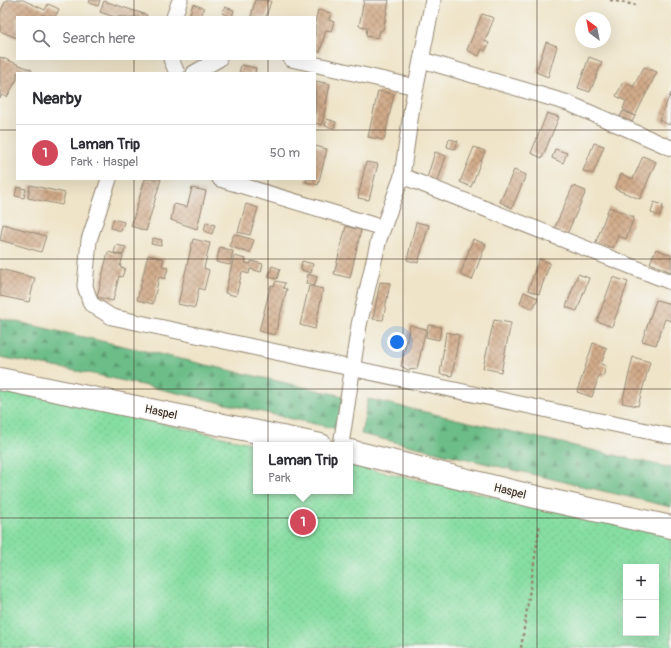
<!DOCTYPE html>
<meta charset="utf-8">
<style>
body{margin:0;font-family:Pangolin,sans-serif;background:#f2f2f3;color:#2b2b33}
.controls{position:absolute;right:12px;bottom:12px;display:grid;overflow:hidden;border-radius:0px;box-shadow:0 4px 16px #0002}
.controls button{width:36px;height:36px;display:grid;place-items:center;padding:0;border:0;border-bottom:1px solid #e1e1e2;background:#fff;color:#2b2b33;font:20px sans-serif}
.compass{position:absolute;left:575px;top:12px;width:36px;height:36px;border-radius:50%;background:#fff;box-shadow:0 4px 16px #0002;rotate:328deg}
.you{position:absolute;left:397px;top:342px;width:14px;height:14px;margin:-10px;border:3px solid #fff;border-radius:50%;background:#1a73e8;box-shadow:0 0 0 6px #1a73e833}
.badge{display:grid;place-items:center;width:26px;height:26px;border-radius:50%;background:#d1495b;color:#fff;font-size:13px;font-weight:700}
.pin{position:absolute;translate:-50% -50%;border:2px solid #fff;box-shadow:0 1px 4px #0006}
.popup{position:absolute;left:253px;top:442px;width:100px;height:52px;box-sizing:border-box;display:grid;place-content:center;border-radius:0px;background:#fff;filter:drop-shadow(0 1px 3px #0005);font-size:13px;white-space:nowrap;color:#7c7c81}
.popup b{font-size:15px;color:#2b2b33}
.popup::after{content:'';position:absolute;left:50%;top:100%;margin-left:-8px;border:8px solid transparent;border-top-color:#fff}
.list{margin:0;padding:0;list-style:none}
h2{display:flex;justify-content:space-between;align-items:center;height:52px;margin:0;padding:0 16px;font-size:17px}
h2 small{font-size:13px;font-weight:400;color:#7c7c81}
.list li{display:grid;grid-template-columns:26px 1fr auto;gap:12px;align-items:center;box-sizing:border-box;height:56px;padding:0 16px;border-top:1px solid #e1e1e2}
.list b{display:block;font-size:15px;white-space:nowrap}
.list p{margin:0;font-size:13px;white-space:nowrap;color:#7c7c81}
.list em{font-size:13px;font-style:normal;color:#7c7c81}
.icon{flex:none;width:22px;height:22px;fill:none;stroke:currentColor;stroke-width:2;stroke-linecap:round;stroke-linejoin:round}
.map{position:relative;flex:none;width:671px;height:648px;overflow:hidden}
.search{position:absolute;background:#fff;box-shadow:0 4px 16px #0002;left:16px;top:16px;width:300px;height:44px;display:flex;align-items:center;gap:10px;box-sizing:border-box;padding:0 14px;border-radius:0px;color:#7c7c81;font-size:15px}
.panel{position:absolute;background:#fff;box-shadow:0 4px 16px #0002;left:16px;top:72px;width:300px;height:108px;border-radius:0px}
.map>svg:first-child{display:block}
.forest{fill:url(#forest-firs);stroke:#547453}
.park{fill:url(#park-dots);stroke:#608460;fill-rule:evenodd}
.building{fill:url(#building-cross-hatch)}
.lines{fill:none;stroke-linecap:round;stroke-linejoin:round}
.lane-casing{stroke:#958773;stroke-width:17}
.street-casing{stroke:#958773;stroke-width:24}
.path{stroke:#958773;stroke-width:2.5;stroke-dasharray:3 3;stroke-linecap:butt}
.lane{stroke:#fff;stroke-width:15}
.street{stroke:#fff;stroke-width:22}
.grid{fill:none;stroke:#3b2a1e;stroke-width:1;stroke-opacity:0.55}
.labels{text-anchor:middle;stroke-width:3;stroke-linejoin:round;paint-order:stroke}
.street-label{font-size:12px;fill:#3b2a1e;stroke:#f6f6f2}
</style>
<div class="map">
<svg width="671" height="648" viewBox="0 0 671 648">
<defs>
<pattern id="forest-firs" width="22" height="20" patternUnits="userSpaceOnUse"><rect width="22" height="20" fill="#6cbd88"/><path d="M5 1l3.5 6h-7zM16 11l3.5 6h-7z" fill="#5a9a6f"/></pattern>
<pattern id="park-dots" width="8" height="8" patternUnits="userSpaceOnUse"><rect width="8" height="8" fill="#86dea2"/><path d="M2 2h.1M6 6h.1" fill="none" stroke="#75bf8b" stroke-width="1.8" stroke-linecap="round"/></pattern>
<pattern id="building-cross-hatch" width="8" height="8" patternUnits="userSpaceOnUse"><rect width="8" height="8" fill="#d1aa89"/><path d="M0 0l8 8M0 8l8-8" fill="none" stroke="#ab8b6f"/></pattern>
</defs>
<rect width="100%" height="100%" fill="#f6f6f2"/>
<filter id="ink" filterUnits="userSpaceOnUse"><feTurbulence type="fractalNoise" baseFrequency=".025" numOctaves="2"/><feDisplacementMap in="SourceGraphic" scale="8" xChannelSelector="R" yChannelSelector="G"/><feConvolveMatrix kernelMatrix="1 2 1 2 8 2 1 2 1" color-interpolation-filters="sRGB"/></filter>
<filter id="wash" filterUnits="userSpaceOnUse"><feTurbulence type="fractalNoise" baseFrequency=".012" numOctaves="4" result="noise"/><feDisplacementMap in="SourceGraphic" scale="16" xChannelSelector="R" yChannelSelector="G"/><feGaussianBlur stdDeviation="0.9" result="paint"/><feColorMatrix in="noise" values="0 0 0 0 0 0 0 0 0 0 0 0 0 0 0 0 0 1.4 0 .05"/><feComposite in="paint" operator="in"/></filter>
<g filter="url(#wash)">
<rect width="100%" height="100%" fill="#efe4c8"/>
<g class="forest">
<path d="M0,318L343,396L337,429L93,374L0,357Z"/>
<path d="M368,399L671,468V507L361,434Z"/>
</g>
<path class="park" d="M0,388L259,445H256V491H350V465L671,536V648H0ZM626,567H656V633H626Z"/>
<g id="blocks">
<g class="building">
<path d="M6,0H23L45,10L48,4L59,9L55,17L42,15L41,17H17V38L0,31V13Z"/>
<path d="M90,0H100L98,6L89,3Z"/>
<path d="M255,0L271,1L266,17H251Z"/>
<path d="M364,0H389L383,30H380L378,38L366,36L367,27L359,26Z"/>
<path d="M104,1L147,15L146,17H114L100,12Z"/>
<path d="M193,4L204,8L201,17H189Z"/>
<path d="M225,7L234,10L232,17L222,13Z"/>
<path d="M318,10L331,13L329,20L334,22L331,31L326,30L320,52L315,51V22Z"/>
<path d="M482,14L494,18L485,41L489,43L485,51L482,49L479,56L467,50Z"/>
<path d="M546,42L557,46L548,77L536,72Z"/>
<path d="M0,57L32,70L30,73H17V79L7,97L2,95L0,98Z"/>
<path d="M589,57L602,62L590,92L578,88Z"/>
<path d="M241,65L256,68L255,73H239Z"/>
<path d="M644,67L657,72L635,116L623,109L626,101L616,96L623,82L633,87Z"/>
<path d="M316,81L330,84L322,125L315,123Z"/>
<path d="M378,91L394,94L384,140L368,137Z"/>
<path d="M671,93V120L669,125L659,120Z"/>
<path d="M623,111L635,116L632,122L620,117Z"/>
<path d="M547,113L559,117L542,158L531,153Z"/>
<path d="M327,119L336,122L334,128L325,126Z"/>
<path d="M449,139L458,141L455,149L447,147Z"/>
<path d="M594,143L604,146L593,174L583,171Z"/>
<path d="M315,146L327,149L318,185L306,182L307,179H315Z"/>
<path d="M474,147L485,151L471,187L460,182Z"/>
<path d="M555,149L567,153L563,163L552,158Z"/>
<path d="M435,152L446,156L437,184L426,181Z"/>
<path d="M643,156L656,162L640,199L615,189L621,174L633,179Z"/>
<path d="M366,162L378,164L369,200L358,198Z"/>
<path d="M514,170L526,175L512,208L500,202Z"/>
<path d="M145,179H161L146,231L131,226Z"/>
<path d="M30,185L65,193L62,205L28,198Z"/>
<path d="M573,186L586,191L567,234L554,229Z"/>
<path d="M17,187L26,189L24,198L15,196Z"/>
<path d="M192,188L206,191L197,229L171,220L174,204L187,207Z"/>
<path d="M654,202L663,205L660,216L651,213Z"/>
<path d="M246,204L258,208L250,235L238,232Z"/>
<path d="M609,207L634,217L626,239L618,236L613,248L596,242Z"/>
<path d="M113,219L124,222L121,231L111,228Z"/>
<path d="M206,222L215,225L212,234L204,231Z"/>
<path d="M416,222L429,225L418,263L407,260Z"/>
<path d="M3,224L46,236L41,252L0,240Z"/>
<path d="M346,226L361,230L350,278L334,274Z"/>
<path d="M234,234L254,240L250,253L229,246Z"/>
<path d="M153,238L162,240L161,246L151,244Z"/>
<path d="M193,239L210,243L204,268L209,270L204,290L199,288L195,308L178,304Z"/>
<path d="M473,239L486,244L472,280L460,275Z"/>
<path d="M116,245L126,247L123,255L114,253Z"/>
<path d="M220,247L233,251L230,265L216,262Z"/>
<path d="M656,249L671,255V272L650,263Z"/>
<path d="M108,252L123,256L120,267L125,268L122,277L119,276L113,301L97,297Z"/>
<path d="M148,255L164,259L162,266L168,268L165,279L159,277L153,304L137,300Z"/>
<path d="M234,256L246,259L245,263L251,264V261L263,264L261,272L250,269L249,274L242,272L236,296L225,293Z"/>
<path d="M539,259L550,263L539,294L528,290Z"/>
<path d="M302,261L313,264L311,273L301,270Z"/>
<path d="M272,266L280,269L277,279L268,277Z"/>
<path d="M0,269L35,278L29,302L0,296Z"/>
<path d="M308,274L317,277L314,286L306,283Z"/>
<path d="M578,274L589,278L577,311L566,307Z"/>
<path d="M613,277L628,282L612,327L597,321Z"/>
<path d="M276,281L285,283L283,288L287,289L275,335L259,331L271,285L274,286Z"/>
<path d="M380,282L390,283L383,320L373,319Z"/>
<path d="M309,286L323,289L315,329L300,325Z"/>
<path d="M524,292L538,298L533,309L520,303Z"/>
<path d="M656,300L671,304V321L665,319L656,345L642,341Z"/>
<path d="M494,320L511,323L501,372L483,368Z"/>
<path d="M410,325L426,329L417,369L408,370L401,366Z"/>
<path d="M428,325L441,327L439,340L426,337Z"/>
<path d="M446,332L459,335L452,376L440,374Z"/>
<path d="M593,343L607,348L601,364L606,366L603,377L599,375L592,397L577,392Z"/>
<path d="M633,357L650,362L638,406L622,403Z"/>
</g>
</g>
</g>
<g filter="url(#ink)">
<use href="#blocks" fill-opacity="0" stroke="#958773" stroke-width="1"/>
<g class="lines">
<g class="lane-casing">
<g id="lane">
<path d="M174,17L180,0"/>
<path d="M171,59L177,73"/>
<path d="M291,59L416,87"/>
<path d="M422,60L568,103L671,148"/>
<path d="M194,73L219,59"/>
<path d="M402,176L671,282"/>
<path d="M109,179L89,240L85,286L91,304L112,317L670,436"/>
<path d="M220,179L383,228"/>
<path d="M341,445L359,325L379,239L402,176L412,106L433,0"/>
</g>
</g>
<g class="street-casing">
<g id="street">
<path d="M0,379L321,445"/>
<path d="M350,451L544,499L671,527"/>
</g>
</g>
<g class="path">
<path d="M610,0L636,5"/>
<path d="M521,648L540,524"/>
</g>
<use href="#lane" class="lane"/>
<use href="#street" class="street"/>
</g>
</g>
<path class="grid" d="M134,0V17M268,0V17M403,0V648M537,0V648M134,59V73M268,59V73M0,130H17M315,130H671M134,179V648M268,179V648M0,259H671M0,389H671M0,518H671"/>
<g class="labels">
<g class="street-label">
<text transform="translate(161 412) rotate(12)" y="4">Haspel</text>
<text transform="translate(510 491) rotate(14)" y="4">Haspel</text>
</g>
</g>
</svg>
<div class="controls">
<button>+</button>
<button>−</button>
</div>
<svg class="compass" viewBox="-18 -18 36 36"><path d="M0-13l5 13h-10z" fill="#e53935"/><path d="M0 13l5-13h-10z" fill="#7c7c81"/></svg>
<div class="you"></div>
<div class="pin badge" style="left:303px;top:522px">1</div>
<div class="popup"><b>Laman Trip</b>Park</div>
<div class="search"><svg class="icon" aria-label="search" viewBox="0 0 24 24"><circle cx="10" cy="10" r="6"/><path d="M15 15l6 6"/></svg>Search here</div>
<section class="panel">
<h2>Nearby<small></small></h2>
<ul class="list">
<li><span class="badge">1</span><div><b>Laman Trip</b><p>Park · Haspel</p></div><em>50 m</em></li>
</ul>
</section>
</div>
